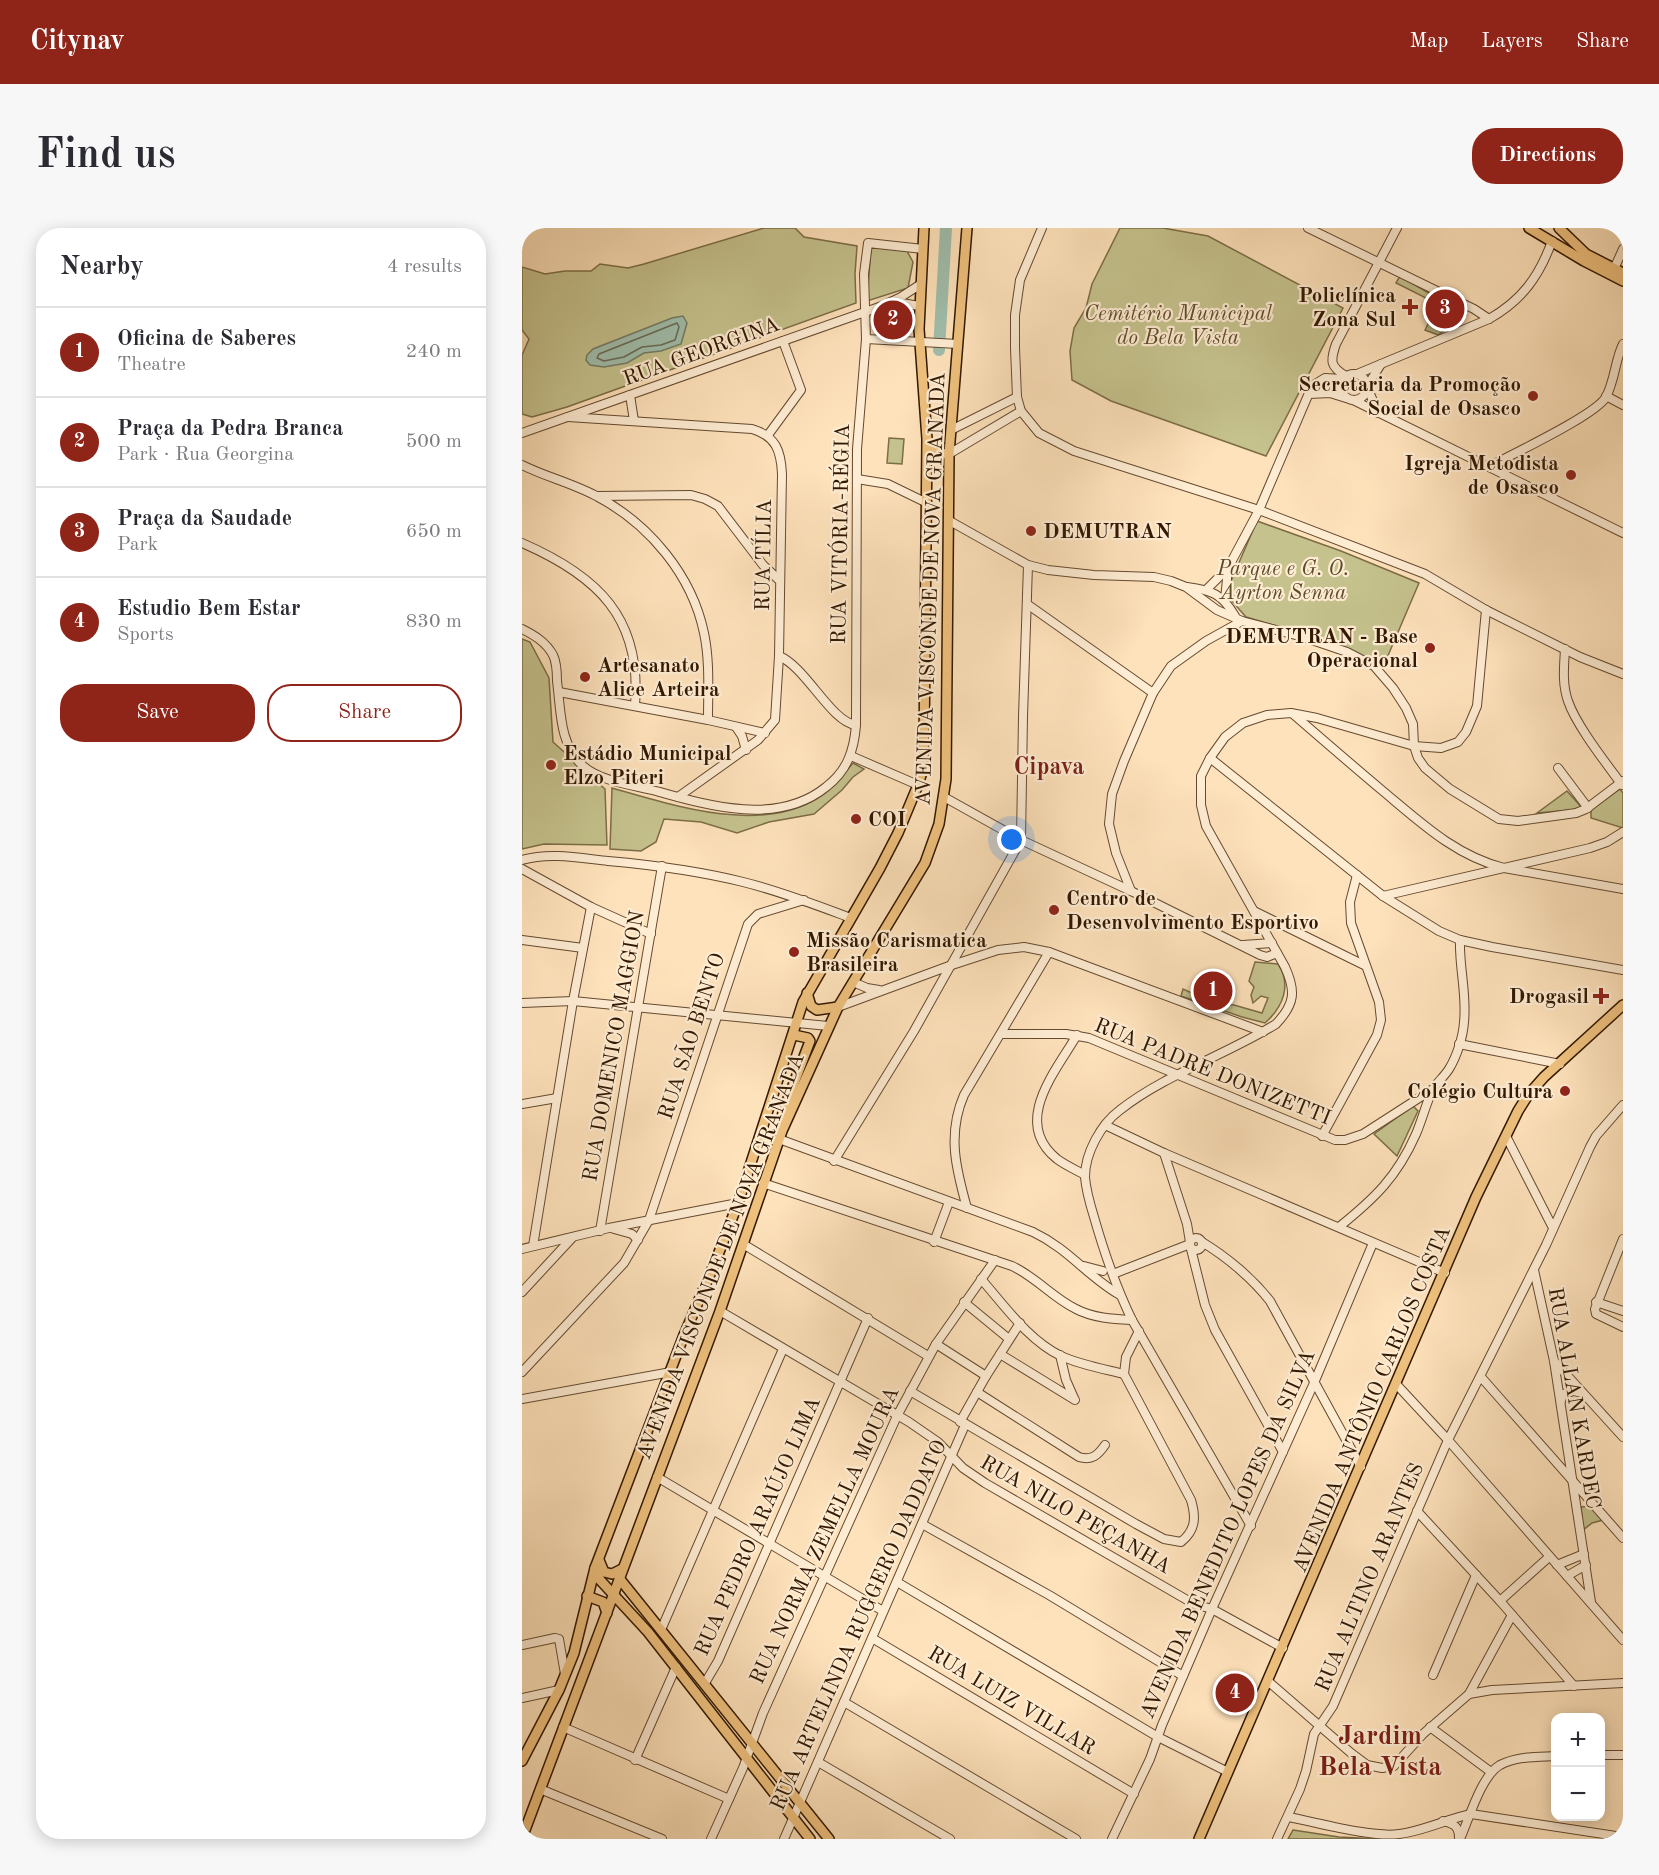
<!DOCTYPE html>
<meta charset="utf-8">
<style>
body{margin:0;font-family:"Old Standard TT",serif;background:#f7f7f7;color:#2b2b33}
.controls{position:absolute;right:18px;bottom:18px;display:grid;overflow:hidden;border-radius:12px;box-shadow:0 3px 15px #0003}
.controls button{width:54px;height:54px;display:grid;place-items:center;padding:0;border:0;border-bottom:2px solid #e1e1e2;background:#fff;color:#2b2b33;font:30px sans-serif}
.you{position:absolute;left:490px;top:612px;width:21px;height:21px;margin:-15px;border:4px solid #fff;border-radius:50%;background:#1a73e8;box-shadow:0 0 0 9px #1a73e833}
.badge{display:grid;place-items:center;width:39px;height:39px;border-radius:50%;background:#8f2418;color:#fff;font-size:20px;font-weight:700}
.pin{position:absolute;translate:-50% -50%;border:3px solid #fff;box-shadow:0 2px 6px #0006}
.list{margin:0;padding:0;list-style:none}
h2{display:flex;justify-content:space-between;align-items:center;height:78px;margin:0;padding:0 24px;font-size:26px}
h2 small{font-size:20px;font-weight:400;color:#7c7c81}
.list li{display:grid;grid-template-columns:39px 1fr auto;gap:18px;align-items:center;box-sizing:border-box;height:90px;padding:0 24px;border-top:2px solid #e1e1e2}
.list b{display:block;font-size:22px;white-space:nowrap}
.list p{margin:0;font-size:20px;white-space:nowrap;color:#7c7c81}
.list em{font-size:20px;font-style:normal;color:#7c7c81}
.actions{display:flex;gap:12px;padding:18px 24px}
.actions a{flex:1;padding:14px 0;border:2px solid #8f2418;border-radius:24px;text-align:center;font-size:21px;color:#8f2418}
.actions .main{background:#8f2418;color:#fff}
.map{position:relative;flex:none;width:1101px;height:1611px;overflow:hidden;border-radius:24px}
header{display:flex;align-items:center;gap:36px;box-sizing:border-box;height:84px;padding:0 30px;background:#8f2418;color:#fff}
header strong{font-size:28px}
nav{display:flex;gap:33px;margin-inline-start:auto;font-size:21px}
.intro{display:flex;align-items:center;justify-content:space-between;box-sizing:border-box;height:144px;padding:0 36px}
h1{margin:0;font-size:42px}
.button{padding:15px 27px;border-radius:24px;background:#8f2418;color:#fff;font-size:21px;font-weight:700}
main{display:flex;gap:36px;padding:0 36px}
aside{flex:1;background:#fff;border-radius:24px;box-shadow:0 3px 15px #0003}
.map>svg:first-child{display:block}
.green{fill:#c5c28d;stroke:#7c6d46;stroke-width:1.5}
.water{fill:#a0beac;stroke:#747c67;stroke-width:1.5}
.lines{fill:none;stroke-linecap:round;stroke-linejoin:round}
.shore{stroke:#696b56;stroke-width:1.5}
.river{stroke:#a0beac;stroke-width:12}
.minor-casing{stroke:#654a2f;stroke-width:10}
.major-casing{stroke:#321800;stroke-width:12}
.minor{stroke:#feecd3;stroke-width:8}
.major{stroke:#efc17e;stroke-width:9}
.poi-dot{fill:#8f2418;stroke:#feecd3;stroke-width:2}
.labels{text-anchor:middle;stroke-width:4.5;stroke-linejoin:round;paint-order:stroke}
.poi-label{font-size:21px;font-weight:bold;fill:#321800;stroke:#feecd3;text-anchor:end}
.park-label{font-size:21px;font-style:italic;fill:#5e4b2a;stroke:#feecd3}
.street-label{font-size:21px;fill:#321800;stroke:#feecd3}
.quarter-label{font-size:24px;font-weight:bold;fill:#7a1f14;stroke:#feecd3}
.district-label{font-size:27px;font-weight:bold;fill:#7a1f14;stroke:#feecd3}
</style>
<header>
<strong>Citynav</strong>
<nav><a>Map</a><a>Layers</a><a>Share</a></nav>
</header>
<div class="intro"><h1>Find us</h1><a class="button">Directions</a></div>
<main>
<aside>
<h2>Nearby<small>4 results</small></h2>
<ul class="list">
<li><span class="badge">1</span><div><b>Oficina de Saberes</b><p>Theatre</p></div><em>240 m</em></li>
<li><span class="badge">2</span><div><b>Praça da Pedra Branca</b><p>Park · Rua Georgina</p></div><em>500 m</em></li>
<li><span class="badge">3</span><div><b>Praça da Saudade</b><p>Park</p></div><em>650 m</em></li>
<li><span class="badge">4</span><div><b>Estudio Bem Estar</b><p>Sports</p></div><em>830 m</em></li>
</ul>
<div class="actions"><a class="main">Save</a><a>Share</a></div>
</aside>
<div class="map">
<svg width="1101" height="1611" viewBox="0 0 1101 1611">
<rect width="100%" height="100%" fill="#fee2bb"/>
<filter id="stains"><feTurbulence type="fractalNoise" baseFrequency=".00333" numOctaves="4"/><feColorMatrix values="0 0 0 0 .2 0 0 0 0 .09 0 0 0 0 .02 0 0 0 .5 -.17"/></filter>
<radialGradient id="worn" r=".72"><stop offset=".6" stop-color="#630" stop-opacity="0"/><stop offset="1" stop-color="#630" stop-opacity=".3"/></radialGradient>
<g class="green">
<path d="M242,0H273L282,9L335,18L333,46L334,75L45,179L10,189L0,186V127L7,111L0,102V39L23,46L43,43H69L78,36L106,40L122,36Z"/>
<path d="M598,0H641L686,8L821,80L744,228L589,173L550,152L548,123L552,100L564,80L570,56Z"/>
<path d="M349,19L385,23L391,34L386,60L345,73Z"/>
<path d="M878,48L944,87L916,107L903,102L916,76L874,55Z"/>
<path d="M387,76L388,100L354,99V84Z"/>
<path d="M367,210L382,211L380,236L365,235Z"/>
<path d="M735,293L819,323L897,355L859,444L851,436L757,399L724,389L709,372L707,364L709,353Z"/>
<path d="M0,411L8,414L27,450L31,514L83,561L85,617L22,616L0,621Z"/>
<path d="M331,535L342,541L331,549L320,562L292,586L247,594L215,605L179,594L142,591L134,614L119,623L88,621L90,560C154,578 254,612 310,559C318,552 324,543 331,535Z"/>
<path d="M1098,561L1101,565V600L1069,590V582Z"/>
<path d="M1045,563L1061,581L1015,585Z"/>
<path d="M733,734L756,736C770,757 761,779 743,795L720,789L659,768L661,761L695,776L712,777L740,785L746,770L739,768L731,775L729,767L732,759L727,753Z"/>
<path d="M891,878L896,883L875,928L852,906Z"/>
<path d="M1067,1278L1081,1292L1070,1295L1061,1302L1059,1279Z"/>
<path d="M771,1602L817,1609L857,1611H766Z"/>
</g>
<path class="water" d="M161,88L165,95L159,116L139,123L122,125L105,135L82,139L68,137L64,132L65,127L71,121L150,90Z"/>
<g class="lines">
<path class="shore" d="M155,95L157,99L153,112L139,117L120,119L102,129L82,133L75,130L77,126Z"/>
<path class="river" d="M417,122L424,0"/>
<g class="minor-casing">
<g id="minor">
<path d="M520,0L498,52L493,87V120L495,169L499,183L517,205L552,223L737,282L903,346L964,382L1058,429L1101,446"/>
<path d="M786,0L952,81L967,91"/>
<path d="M1092,41L1101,21"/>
<path d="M374,74L397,78"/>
<path d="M344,111L436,116"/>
<circle cx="832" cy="159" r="13"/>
<path d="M835,146L967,91C1000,72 1017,49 1030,13"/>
<path d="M824,148C808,139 808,133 814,116L875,0"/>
<path d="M846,157L859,136"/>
<path d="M846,161L856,185"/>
<path d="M787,166L808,165L824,170"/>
<path d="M108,167L112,193"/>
<path d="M1084,168L1101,177"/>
<path d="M831,172L1101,305"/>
<path d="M46,189L230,201C254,208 259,223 260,246L257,428L253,492L236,512L156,569"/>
<path d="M429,202L495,169"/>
<path d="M0,205L360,78L379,69L399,56"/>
<path d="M246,207L279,162L261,113"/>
<path d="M427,226L499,183"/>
<path d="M0,237C24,249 53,256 76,269C127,296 170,347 182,405C188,433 186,464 186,492"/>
<path d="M967,239C990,226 1074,187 1084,169C1093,152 1093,132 1101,116"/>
<path d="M335,251L366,256L403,274"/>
<path d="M76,268L169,267L183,271L196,278L241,337L257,352"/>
<path d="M426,292L506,337L526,342L572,347L632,349L649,353L664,359L695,382L720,393"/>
<path d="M0,315C76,348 120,390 113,477"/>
<path d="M665,359C690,362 700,366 713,388"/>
<path d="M685,361L706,340L737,282L790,158L803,150L821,151"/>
<path d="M703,372L706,340"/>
<path d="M505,376L631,465"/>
<path d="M0,401C12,407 24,414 31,427C35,435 35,445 35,453C39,483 37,516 61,538C80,554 111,557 134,563C187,578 256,598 304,559C325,543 332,523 334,497L335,221L344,111L342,46L346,15L401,21"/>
<path d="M1043,421C1042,439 1040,456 1046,473C1054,497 1084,535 1100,557"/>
<path d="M257,428C284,439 309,494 334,497"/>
<path d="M37,464L186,492L243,505"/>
<path d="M771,486C801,512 831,538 862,564C899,595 934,628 982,640L1101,661"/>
<path d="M214,499L220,508L224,522"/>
<path d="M329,528L396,557"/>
<path d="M688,530L861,668L917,703L938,712L970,719L1101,742"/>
<path d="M1036,540L1066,580"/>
<path d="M422,569L499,612L609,663L738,727L745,729L755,725"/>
<path d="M0,632C27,624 58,630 86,633C131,637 177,643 221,654C258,663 294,677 329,690"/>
<path d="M0,641L69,679L129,706"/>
<path d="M609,663L594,625L587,596L590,566L602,533L631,465L649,438L684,413L720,393L781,409L825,424L852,438L871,460L884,480L891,496L892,518L896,530L903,540L928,561L977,591L996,593L1054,585L1064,581L1101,553"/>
<path d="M861,668L1068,620L1085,614L1101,604"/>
<path d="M732,683L844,738"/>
<path d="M0,712L61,720"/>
<path d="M721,717L750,715"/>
<path d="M331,754L345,760L357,762"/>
<path d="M0,775L51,773L306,798"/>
<path d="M316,779L427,738L476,722L502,719L527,724L741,804"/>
<path d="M480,806H544L567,810L813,912H823L841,906L911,861"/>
<path d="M555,807C534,843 489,894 535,931C543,937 554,942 563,947"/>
<path d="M937,816L1038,836"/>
<path d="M0,876L35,870"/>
<path d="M583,897L642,925L923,1045"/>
<path d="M800,908L855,807L859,792L857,774L829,695L828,674L835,647"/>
<path d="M984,908L1031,1000"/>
<path d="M257,911L511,1004C547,1021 566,1049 598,1067"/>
<path d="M642,925L665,996L668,1014"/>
<path d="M312,933L392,803L499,612L501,488L506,337"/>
<path d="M241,955L490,1038C514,1049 531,1070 554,1081C571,1090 591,1091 610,1092"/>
<path d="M445,980C434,941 425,906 442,867L527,724"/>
<path d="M817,999C853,970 875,949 894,906C900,892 904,876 910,863C914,855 922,849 927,841C935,828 941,809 942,794C945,766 937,739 938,712"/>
<path d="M92,1001L110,1006L116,1012"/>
<path d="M78,1003L140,638"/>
<circle cx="674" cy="1016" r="6"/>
<path d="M1101,1011L1073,1081L1074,1086L1101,1099"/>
<path d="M412,1014L427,974"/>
<path d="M680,1014C705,1029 731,1051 748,1073L839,1239"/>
<path d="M221,1016L406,1128"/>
<path d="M11,1018L51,773L69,679"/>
<path d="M0,1021L87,1000L216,975"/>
<path d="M669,1021L683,1077L693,1102L761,1224"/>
<path d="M562,1038L581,1043"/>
<path d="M1012,1042L1032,1133L1069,1374"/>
<path d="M591,1046L668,1016"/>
<path d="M459,1051C483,1078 506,1112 539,1128C559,1137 582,1141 602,1146"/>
<path d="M0,1064L50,1010"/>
<path d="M442,1074L487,1111"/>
<path d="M1074,1074L1101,1083"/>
<path d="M198,1083L387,1194L416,1214L441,1240L463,1255L672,1376L690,1381L761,1420"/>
<path d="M414,1116L464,1148"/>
<path d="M478,1126L553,1172"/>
<path d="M538,1127L544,1152L552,1170"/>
<path d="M1032,1133L1101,1209"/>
<path d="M0,1144L102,1035L127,992L226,696L236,686L282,672"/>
<path d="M959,1149L1101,1310"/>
<path d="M875,1157L926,1212L1101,1412"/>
<path d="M388,1163L614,1296L642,1311L659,1314C674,1302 674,1289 669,1272L602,1146L604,1129L617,1103"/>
<path d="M455,1164L557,1229C570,1233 576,1227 583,1217"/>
<path d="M0,1171L149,1144"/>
<path d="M1039,1173L1041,1166L1052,1163L1060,1165"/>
<path d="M438,1194L464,1148L498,1095"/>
<path d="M135,1249L361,1383"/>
<path d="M895,1283L978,1373L1052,1458"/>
<path d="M400,1296L527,1367L661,1448"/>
<path d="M729,1298L610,1092C594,1059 582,1024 572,989C568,976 564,963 563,949C563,925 579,896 598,882C642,847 706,826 754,796C773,776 774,763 763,739L684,598L679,577V548L688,530L703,509L721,495L745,487L769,485L795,490L892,518L919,520L936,514L944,504L955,478L964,382"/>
<path d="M1035,1337L1062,1326"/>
<path d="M1045,1348L1064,1337"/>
<path d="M375,1354L636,1509L706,1544"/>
<path d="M978,1373L1027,1329"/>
<path d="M139,1402L261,1121"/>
<path d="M350,1410L612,1566"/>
<path d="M0,1417L33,1410L37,1411L43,1446"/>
<path d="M911,1447L954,1347"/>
<path d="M747,1454L829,1525L845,1537L860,1540L872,1538L901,1506L947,1466L970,1462L1101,1455"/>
<path d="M183,1455L196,1433L346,1090"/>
<path d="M947,1466L990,1387"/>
<path d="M0,1470L37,1462"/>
<path d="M322,1474L554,1611"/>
<path d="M41,1499L207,1571"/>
<path d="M908,1499L969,1544"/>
<path d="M1078,1527H1101"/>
<path d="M113,1532L154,1439"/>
<path d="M296,1534L428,1611"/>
<path d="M18,1561L140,1611"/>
<path d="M766,1589C794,1594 850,1610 877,1606C902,1603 925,1591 949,1586L1101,1609"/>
<path d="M921,1593C932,1596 937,1598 937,1610"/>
<path d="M189,1611L221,1540L241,1485L375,1188L414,1116L473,1032"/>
<path d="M262,1611L443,1197"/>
<path d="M590,1611L628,1531L640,1497L690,1381L792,1155L851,1015"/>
<path d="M755,1611L778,1561L784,1543L792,1506L811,1478L926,1212L1024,1017L1068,919L1074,908L1101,877"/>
<path d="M938,1611C947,1591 959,1548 978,1537C995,1528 1015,1529 1034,1528"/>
</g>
</g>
<g class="major-casing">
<g id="major">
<path d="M1007,0L1062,33L1101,53"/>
<path d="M1037,0L1064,26L1101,45"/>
<path d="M406,213L412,225L427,226"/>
<path d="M285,765L289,778L295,782L316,779"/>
<path d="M259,895L261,884L288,813L286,810L272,807"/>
<path d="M77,1332L82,1344L90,1346L100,1341"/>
<path d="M73,1340L78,1352L126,1404L288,1611"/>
<path d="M97,1350L307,1611"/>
<path d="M65,1368L81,1374L85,1385"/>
<path d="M0,1533L37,1462L52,1425L73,1340L162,1107L194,1032L216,975L281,774L358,640L376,605L396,557L400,544L402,520L405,211L397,101L402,0"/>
<path d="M0,1610L198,1083L260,903L316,779L403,635L417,596L424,551L427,226L445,0"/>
<path d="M677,1611L954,969L996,883L1006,867L1022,849L1101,777"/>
</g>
</g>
<use href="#minor" class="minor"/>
<use href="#major" class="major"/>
</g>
<g class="poi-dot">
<path d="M885 70h6v6h6v6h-6v6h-6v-6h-6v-6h6z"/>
<circle cx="1011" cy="168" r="6"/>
<circle cx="1049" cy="247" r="6"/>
<circle cx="509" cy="303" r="6"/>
<circle cx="908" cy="420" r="6"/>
<circle cx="63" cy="449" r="6"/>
<circle cx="29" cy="537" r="6"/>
<circle cx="334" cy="591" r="6"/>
<circle cx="532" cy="682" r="6"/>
<circle cx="272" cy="724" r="6"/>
<path d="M1076 759h6v6h6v6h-6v6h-6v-6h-6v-6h6z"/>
<circle cx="1043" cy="863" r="6"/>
</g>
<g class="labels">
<g class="poi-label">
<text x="874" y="74">Policlínica<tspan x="874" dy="24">Zona Sul</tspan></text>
<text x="999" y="163">Secretaria da Promoção<tspan x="999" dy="24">Social de Osasco</tspan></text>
<text x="1037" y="242">Igreja Metodista<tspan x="1037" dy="24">de Osasco</tspan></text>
<text x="521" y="310" text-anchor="start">DEMUTRAN</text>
<text x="896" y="415">DEMUTRAN - Base<tspan x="896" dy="24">Operacional</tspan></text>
<text x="75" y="444" text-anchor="start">Artesanato<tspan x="75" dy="24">Alice Arteira</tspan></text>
<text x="41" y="532" text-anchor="start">Estádio Municipal<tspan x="41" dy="24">Elzo Piteri</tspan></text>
<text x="346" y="598" text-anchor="start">COI</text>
<text x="544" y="677" text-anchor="start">Centro de<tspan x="544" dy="24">Desenvolvimento Esportivo</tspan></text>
<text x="284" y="719" text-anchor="start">Missão Carismatica<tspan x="284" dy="24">Brasileira</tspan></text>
<text x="1067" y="775">Drogasil</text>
<text x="1031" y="870">Colégio Cultura</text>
</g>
<g class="park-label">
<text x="656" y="92">Cemitério Municipal<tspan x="656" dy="24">do Bela Vista</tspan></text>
<text x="761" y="347">Parque e G. O.<tspan x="761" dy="24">Ayrton Senna</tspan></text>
</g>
<g class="street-label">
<text transform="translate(179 123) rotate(-20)" y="7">RUA GEORGINA</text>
<text transform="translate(318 306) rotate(-89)" y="7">RUA VITÓRIA-RÉGIA</text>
<text transform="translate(241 327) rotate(-89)" y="7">RUA TÍLIA</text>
<text transform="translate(408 361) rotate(-88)" y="7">AVENIDA VISCONDE DE NOVA GRANADA</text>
<text transform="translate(169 808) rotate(-72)" y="7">RUA SÃO BENTO</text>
<text transform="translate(91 818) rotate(-80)" y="7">RUA DOMENICO MAGGION</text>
<text transform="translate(691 843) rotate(22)" y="7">RUA PADRE DONIZETTI</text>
<text transform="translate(198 1028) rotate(-69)" y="7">AVENIDA VISCONDE DE NOVA GRANADA</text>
<text transform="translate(1053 1170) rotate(80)" y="7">RUA ALLAN KARDEC</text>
<text transform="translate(849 1171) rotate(-67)" y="7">AVENIDA ANTÔNIO CARLOS COSTA</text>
<text transform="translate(554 1286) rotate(30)" y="7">RUA NILO PEÇANHA</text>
<text transform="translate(235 1298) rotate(-66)" y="7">RUA PEDRO ARAÚJO LIMA</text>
<text transform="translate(705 1306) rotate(-66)" y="7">AVENIDA BENEDITO LOPES DA SILVA</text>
<text transform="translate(302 1307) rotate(-65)" y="7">RUA NORMA ZEMELLA MOURA</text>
<text transform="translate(847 1349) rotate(-67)" y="7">RUA ALTINO ARANTES</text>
<text transform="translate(336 1397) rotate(-66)" y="7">RUA ARTELINDA RUGGERO DADDATO</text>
<text transform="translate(490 1472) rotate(31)" y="7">RUA LUIZ VILLAR</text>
</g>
<g class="quarter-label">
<text x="527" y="546">Cipava</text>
</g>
<g class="district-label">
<text x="858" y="1516">Jardim<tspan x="858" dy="31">Bela Vista</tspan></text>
</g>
</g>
<rect width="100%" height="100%" filter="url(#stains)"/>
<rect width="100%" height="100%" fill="url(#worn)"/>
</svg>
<div class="controls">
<button>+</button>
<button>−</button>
</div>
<div class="you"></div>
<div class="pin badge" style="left:691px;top:763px">1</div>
<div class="pin badge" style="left:371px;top:92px">2</div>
<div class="pin badge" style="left:923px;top:81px">3</div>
<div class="pin badge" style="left:713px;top:1465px">4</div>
</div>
</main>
